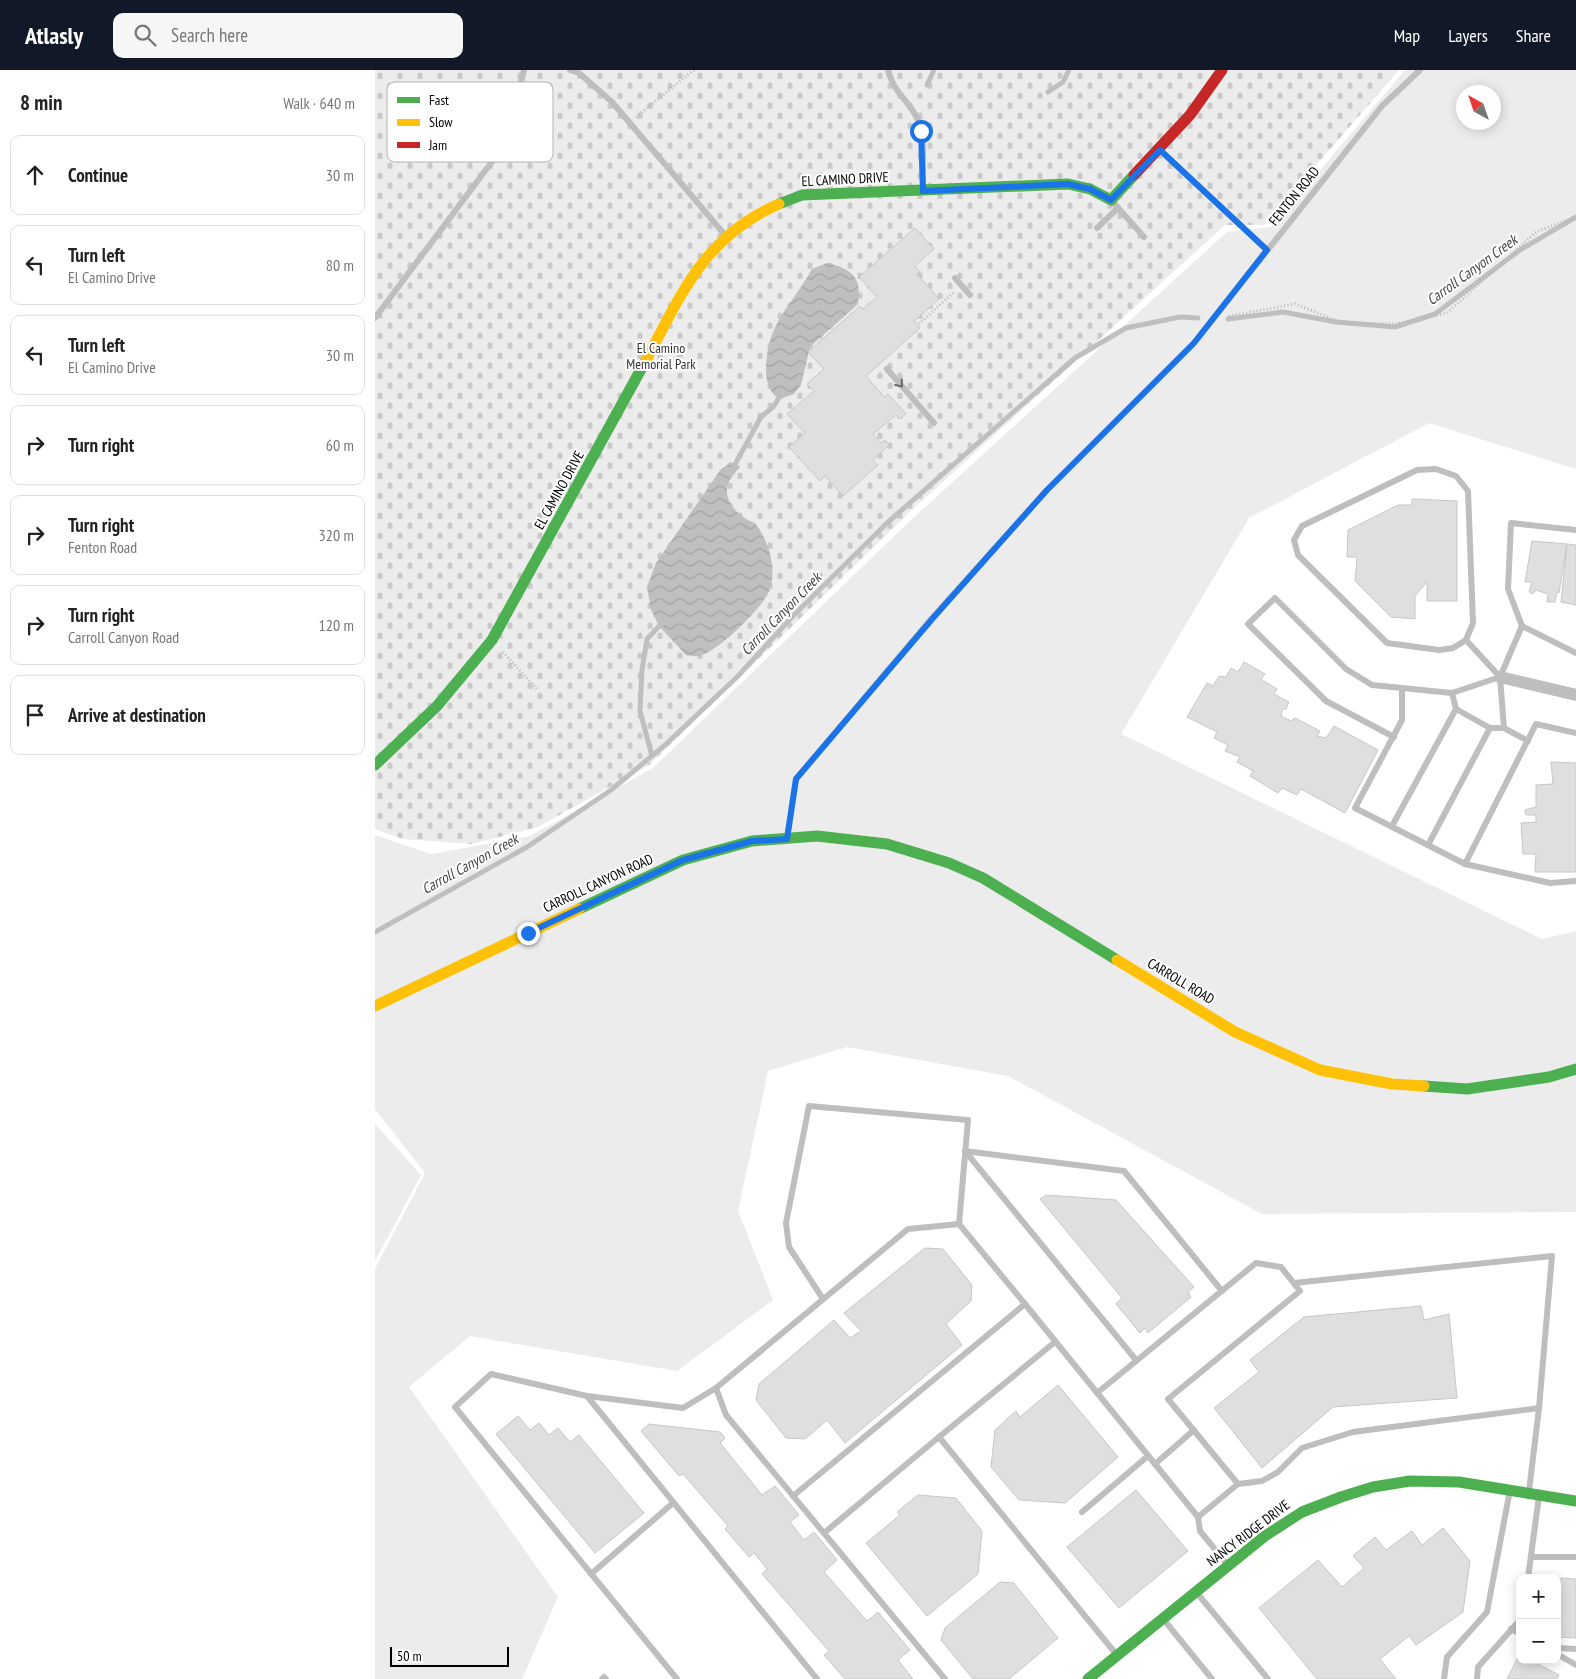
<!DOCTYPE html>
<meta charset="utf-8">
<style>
body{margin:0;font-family:"PT Sans Narrow",sans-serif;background:#f6f6f6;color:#222}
.controls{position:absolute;right:15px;bottom:15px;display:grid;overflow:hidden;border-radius:10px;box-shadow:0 2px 12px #0003}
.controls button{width:45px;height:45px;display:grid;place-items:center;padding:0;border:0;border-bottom:1px solid #e0e0e0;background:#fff;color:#222;font:25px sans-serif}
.compass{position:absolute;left:1081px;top:15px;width:45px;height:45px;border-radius:50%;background:#fff;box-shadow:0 2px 12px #0003;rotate:320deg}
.scale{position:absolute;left:15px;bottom:12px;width:119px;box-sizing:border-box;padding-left:5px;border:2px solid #000;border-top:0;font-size:14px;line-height:18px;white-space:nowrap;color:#000;-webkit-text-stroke:4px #fff;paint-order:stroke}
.stop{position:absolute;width:15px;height:15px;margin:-11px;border:4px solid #1a73e8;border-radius:50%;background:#fff}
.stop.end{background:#1a73e8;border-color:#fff;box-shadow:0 1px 5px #0008}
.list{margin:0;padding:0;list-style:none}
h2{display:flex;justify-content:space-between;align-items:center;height:65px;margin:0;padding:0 20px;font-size:21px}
h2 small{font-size:16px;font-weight:400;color:#767676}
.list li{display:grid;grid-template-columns:32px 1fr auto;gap:15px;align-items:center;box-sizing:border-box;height:80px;margin:0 10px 10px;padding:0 10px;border:1px solid #e0e0e0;border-radius:10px}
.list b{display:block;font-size:19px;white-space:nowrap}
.list p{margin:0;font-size:16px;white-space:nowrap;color:#767676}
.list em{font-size:16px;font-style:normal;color:#767676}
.icon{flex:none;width:28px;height:28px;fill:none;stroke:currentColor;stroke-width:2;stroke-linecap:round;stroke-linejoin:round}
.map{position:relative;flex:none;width:1201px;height:1609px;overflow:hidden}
header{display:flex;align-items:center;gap:30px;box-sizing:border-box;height:70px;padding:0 25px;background:#111827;color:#fff}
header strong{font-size:24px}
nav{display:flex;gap:28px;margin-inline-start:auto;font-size:18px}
.search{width:350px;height:45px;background:#f6f6f6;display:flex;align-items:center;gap:12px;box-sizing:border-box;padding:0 18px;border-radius:10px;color:#767676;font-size:19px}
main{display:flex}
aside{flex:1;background:#fff}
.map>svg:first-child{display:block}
.grass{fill:#ececec;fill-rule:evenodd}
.cemetery{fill:url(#cemetery-stones)}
.water{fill:url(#water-waves)}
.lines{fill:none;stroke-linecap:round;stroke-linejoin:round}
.stream{stroke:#bfbfbf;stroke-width:5}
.building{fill:#dfdfdf;stroke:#c7c7c7}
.path{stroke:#b9b9b9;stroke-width:3;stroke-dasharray:1 2.5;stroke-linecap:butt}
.lane{stroke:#bebebe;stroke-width:6}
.street{stroke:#bebebe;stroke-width:12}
.fast{stroke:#4caf50;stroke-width:11}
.slow{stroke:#ffc107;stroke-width:11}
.jam{stroke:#c62828;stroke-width:11}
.oneway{stroke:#686868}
.route{stroke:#1a73e8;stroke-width:6}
.labels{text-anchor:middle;stroke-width:4;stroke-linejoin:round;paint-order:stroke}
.street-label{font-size:14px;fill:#000;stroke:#fff}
.park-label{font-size:14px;fill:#333;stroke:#fff}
.water-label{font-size:15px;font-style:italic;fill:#444;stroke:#fff}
.key{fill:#fff;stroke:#b2b2b2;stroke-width:1}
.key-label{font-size:14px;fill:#000}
</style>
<header>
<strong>Atlasly</strong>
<div class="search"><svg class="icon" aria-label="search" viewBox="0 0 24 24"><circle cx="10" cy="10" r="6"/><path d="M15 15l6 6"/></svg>Search here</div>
<nav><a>Map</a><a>Layers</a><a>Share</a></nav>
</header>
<main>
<aside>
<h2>8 min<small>Walk · 640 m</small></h2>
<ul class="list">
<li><svg class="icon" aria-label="ahead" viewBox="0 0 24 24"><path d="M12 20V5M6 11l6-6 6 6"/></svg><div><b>Continue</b></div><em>30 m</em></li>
<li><svg class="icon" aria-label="left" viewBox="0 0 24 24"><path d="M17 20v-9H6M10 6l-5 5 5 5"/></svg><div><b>Turn left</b><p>El Camino Drive</p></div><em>80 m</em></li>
<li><svg class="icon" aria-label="left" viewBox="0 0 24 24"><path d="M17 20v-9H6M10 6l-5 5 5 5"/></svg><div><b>Turn left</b><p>El Camino Drive</p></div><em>30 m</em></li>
<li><svg class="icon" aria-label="right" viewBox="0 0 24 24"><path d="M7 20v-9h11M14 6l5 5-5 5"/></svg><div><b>Turn right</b></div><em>60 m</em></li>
<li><svg class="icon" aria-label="right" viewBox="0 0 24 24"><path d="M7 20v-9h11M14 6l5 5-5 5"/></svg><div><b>Turn right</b><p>Fenton Road</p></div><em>320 m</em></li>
<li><svg class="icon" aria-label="right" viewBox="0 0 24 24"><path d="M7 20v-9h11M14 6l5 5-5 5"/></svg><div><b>Turn right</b><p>Carroll Canyon Road</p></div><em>120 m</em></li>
<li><svg class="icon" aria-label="arrive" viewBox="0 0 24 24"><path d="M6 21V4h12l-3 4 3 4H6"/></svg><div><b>Arrive at destination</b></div></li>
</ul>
</aside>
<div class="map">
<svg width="1201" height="1609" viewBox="0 0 1201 1609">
<defs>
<pattern id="cemetery-stones" width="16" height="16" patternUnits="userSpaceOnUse" patternTransform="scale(1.25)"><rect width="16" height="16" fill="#ececec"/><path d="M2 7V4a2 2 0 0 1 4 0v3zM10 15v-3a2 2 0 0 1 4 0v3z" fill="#c9c9c9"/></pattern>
<pattern id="water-waves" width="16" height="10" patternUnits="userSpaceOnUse" patternTransform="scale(1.25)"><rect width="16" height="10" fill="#bfbfbf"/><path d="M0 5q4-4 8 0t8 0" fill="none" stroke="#a2a2a2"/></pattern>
</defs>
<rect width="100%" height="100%" fill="#fff"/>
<g class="grass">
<path d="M1030,0H1201V399L1054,353L874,448L746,664L1167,869L1201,861V1142L887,1144L633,1006L472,977L393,1001L363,1141L398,1230L302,1301L95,1266L34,1317L183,1527L147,1609H0V1199L50,1103L0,1039V765L56,784L155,766L278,698L535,451L852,162L897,157ZM1088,22H1118V52H1088Z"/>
<path d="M0,1054L46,1105L0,1191Z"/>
</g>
<path class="cemetery" d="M0,0H1024L889,155H850L538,439L274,695L163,757L97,774L28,769L0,759Z"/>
<g class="water">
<path d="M452,193C478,199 487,208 483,234L435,277L426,315L419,324L405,329C395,324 392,313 391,303C391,252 415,239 437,199Z"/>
<path d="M355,393H361L365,397C361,402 355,408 353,414C347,431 366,449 380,453C393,470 402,497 395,519C390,536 344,580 327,585C322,587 316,586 311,585L284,556L276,540L272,517L281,493L346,399Z"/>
</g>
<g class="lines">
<g class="stream">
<path d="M552,15L559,0"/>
<path d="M673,22L688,12L694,0"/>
<path d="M853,249L908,242L961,252L1020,257L1060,244L1145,180L1201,147"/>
<path d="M358,398L386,347L399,336L406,324"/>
<path d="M277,686L265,641L267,600L272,569L288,552"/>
<path d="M0,862L152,777L236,720L290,675L362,607L418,546L512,453L700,288L751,258L805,247L823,248"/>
</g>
</g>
<g class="building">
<path d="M540,158L559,179L540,196L545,202L542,204L564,229L539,251L545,258L491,306L509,327L513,324L531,344L525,349L521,345L498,364L506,373L510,370L514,375L498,390L503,395L468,426L450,406L445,411L414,377L430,363L412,344L439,321L432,314L449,299L433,282L485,236L488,239L502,227L484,207Z"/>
<path d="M1037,429L1082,431V531H1052V512L1040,526V549L1016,547L980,511L982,487H972L973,460L1023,435H1037Z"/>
<path d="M1157,471L1192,474L1184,523L1182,522L1180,532H1172L1173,524L1161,520L1158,524L1154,522L1157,512H1150Z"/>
<path d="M1192,474L1201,475V535L1186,532Z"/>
<path d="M869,592L890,604L886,609L902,619L899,624L914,632L911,639H907L906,646L916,651L920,648L945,661L942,666L951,668L959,656L1003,680L970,743L926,719L922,725L907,718L903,723L875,706L878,701L862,692L865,687L850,681L853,675L839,668L842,662L812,647L832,613L838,616L844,606L851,607L856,598L863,602Z"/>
<path d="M1176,692L1201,693V802H1160L1161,784H1148L1146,753L1161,752V745H1151L1150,740L1161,737V715L1178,714Z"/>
<path d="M671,1125L741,1130L819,1217L813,1222L816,1227L773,1263L770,1258L765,1263L741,1234L747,1228L665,1129Z"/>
<path d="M550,1178L568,1179L597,1215L596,1231L571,1254L587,1275L470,1373L452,1350L430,1369L411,1368L381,1330L384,1314L459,1250L475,1268L486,1261L469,1243Z"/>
<path d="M1046,1236L1049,1250L1074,1244L1082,1328L958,1337L887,1398L839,1338L884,1302L875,1290L929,1247Z"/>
<path d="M683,1315L743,1387L690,1433L644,1430L616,1397L620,1360L641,1341L645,1347Z"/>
<path d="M143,1346L155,1360L164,1353L174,1365L183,1358L195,1372L204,1365L269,1443L220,1483L121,1364Z"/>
<path d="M274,1354L345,1362L350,1368L345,1373L387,1425L400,1416L424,1445L415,1452L429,1470L439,1462L462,1490L449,1502L492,1551L503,1542L535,1580L523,1590L538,1609H470L449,1585L454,1581L387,1504L392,1499L379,1483L374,1487L350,1459L353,1456L308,1404L304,1406L266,1361Z"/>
<path d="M761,1420L813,1481L744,1538L692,1477Z"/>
<path d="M543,1425L581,1428L607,1461L603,1504L552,1546L491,1473L525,1445L522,1442Z"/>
<path d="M1068,1458L1095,1491L1088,1542L1041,1575L1034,1566L1005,1589L1021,1609H942L884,1538L943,1490L967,1517L989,1498L978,1486L1000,1467L1011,1480L1037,1461L1047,1475Z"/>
<path d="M1186,1508L1201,1509V1568L1182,1567V1536Z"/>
<path d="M625,1512L639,1513L683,1568L634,1609H598L566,1570L570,1558Z"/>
<path d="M1144,1585L1145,1590H1155L1184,1605L1182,1609H1132Z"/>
</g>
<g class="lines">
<g class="path">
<path d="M261,47L319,0"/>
<path d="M854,246L920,234L968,253L1021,254L1072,243L1161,162L1201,147"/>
<path d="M544,254L579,222"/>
<path d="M128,582L162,619"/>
</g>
<g class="lane">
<path d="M195,0L204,3L237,32L350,165"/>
<path d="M513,0C519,24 534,30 543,50C551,67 547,100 548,119"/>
<path d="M785,80L892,180"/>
<path d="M737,131L769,167"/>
<path d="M722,158L743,138"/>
<path d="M580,208L595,225"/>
<path d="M0,248L119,89L133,63L149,0"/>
<path d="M512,299L559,353"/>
<path d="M1061,399L1081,406L1093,421L1098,553L1091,570L1078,578L1064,580L1012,573L923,485L919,470L927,456L1042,400Z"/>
<path d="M1201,460L1136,453L1133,519L1147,556L1201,583"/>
<path d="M1091,570L1125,607"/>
<path d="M1027,619V650L980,738L1090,794L1175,813L1201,811"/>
<path d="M1115,658H1129L1125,607L1147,556"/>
<path d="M1129,658L1153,671"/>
<path d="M1019,667L951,631L873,554L900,528L971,599L997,615L1077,623L1125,607"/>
<path d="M1017,756L1081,639L1077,623"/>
<path d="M412,768L421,709L557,548L671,421L819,273L1007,36L1045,0"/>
<path d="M1053,775L1115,658L1081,639"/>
<path d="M1090,794L1161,654L1201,663"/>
<path d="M590,1081L749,1101L847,1221"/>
<path d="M590,1081L761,1290"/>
<path d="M919,1213L1177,1186L1164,1338L1154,1421"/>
<path d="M650,1234L823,1447L825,1461L852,1494"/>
<path d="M680,1272L564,1367L741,1584"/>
<path d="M341,1318L351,1345L570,1609"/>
<path d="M722,1323L881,1193L906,1197L925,1221L793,1329L863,1414L823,1447"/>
<path d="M212,1326L442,1609"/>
<path d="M780,1394L819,1360"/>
<path d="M863,1414L887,1411L903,1402L927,1378L978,1362L1164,1338"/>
<path d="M418,1426L650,1234L584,1154"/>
<path d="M707,1442L773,1386"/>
<path d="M449,1463L564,1367"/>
<path d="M1156,1487H1201"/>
<path d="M216,1504L298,1433"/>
<path d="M1153,1508L1164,1426"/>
<path d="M822,1523L893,1609"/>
<path d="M789,1550L837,1609"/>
<path d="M1136,1559L1145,1564"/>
<path d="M1182,1578L1201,1579"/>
<path d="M1182,1584L1201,1595"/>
<path d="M227,1609L229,1607L231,1609"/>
<path d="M302,1609L80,1337L116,1304L212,1326L308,1338L341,1318L533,1159L584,1154L593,1050L434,1036L411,1153L414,1177L448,1229"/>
<path d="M1069,1609L1072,1587L1112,1542L1135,1420"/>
<path d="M1102,1609L1103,1597L1145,1550"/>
</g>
<path class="street" d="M1125,607L1201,625"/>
<g class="fast">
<path d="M404,134L427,125L693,114L715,119L736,130L759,105"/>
<path d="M0,695L62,636L117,570L270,292"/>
<path d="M204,839L308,790L377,771L442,766L512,774L574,793L608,808L742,890"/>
<path d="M1049,1016L1092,1019L1174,1007L1201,999"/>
<path d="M713,1609L890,1466L927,1442L966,1427L998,1417L1035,1411L1084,1412L1201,1431"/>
</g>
<g class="slow">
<path d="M270,292C306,225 329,166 404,134"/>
<path d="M742,890L860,962L945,1000L1017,1014L1049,1016"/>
<path d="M0,936L204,839"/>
</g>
<path class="jam" d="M759,105L815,45L847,0"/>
</g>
<defs><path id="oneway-chevron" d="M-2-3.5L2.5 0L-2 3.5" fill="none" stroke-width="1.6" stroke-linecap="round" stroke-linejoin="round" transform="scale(1.25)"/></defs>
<use class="oneway" href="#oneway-chevron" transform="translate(525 314) rotate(49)"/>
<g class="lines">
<path class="route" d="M153,863L308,790L377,771L412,769L421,709L558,548L672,420L819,273L892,180L785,80L736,130L715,119L693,114L548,121L546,61"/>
</g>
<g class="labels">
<g class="street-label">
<text transform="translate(470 109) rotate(-3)" y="5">EL CAMINO DRIVE</text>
<text transform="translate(919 126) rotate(-51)" y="5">FENTON ROAD</text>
<text transform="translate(184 420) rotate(-61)" y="5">EL CAMINO DRIVE</text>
<text transform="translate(223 813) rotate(-25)" y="5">CARROLL CANYON ROAD</text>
<text transform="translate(806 911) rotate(31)" y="5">CARROLL ROAD</text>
<text transform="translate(873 1463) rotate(-37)" y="5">NANCY RIDGE DRIVE</text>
</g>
<g class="park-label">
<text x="286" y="283">El Camino<tspan x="286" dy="16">Memorial Park</tspan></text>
</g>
<g class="water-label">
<text transform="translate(1097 200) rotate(-36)" y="5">Carroll Canyon Creek</text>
<text transform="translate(406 544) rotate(-46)" y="5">Carroll Canyon Creek</text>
<text transform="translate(95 794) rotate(-29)" y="5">Carroll Canyon Creek</text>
</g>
</g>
<rect x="12" y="12" width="166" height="80" rx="8" class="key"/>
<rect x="22" y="27" width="23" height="6" fill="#4caf50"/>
<rect x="22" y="49" width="23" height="7" fill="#ffc107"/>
<rect x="22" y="72" width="23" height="6" fill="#c62828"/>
<g class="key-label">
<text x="54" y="35">Fast</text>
<text x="54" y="57">Slow</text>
<text x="54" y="80">Jam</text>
</g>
</svg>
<div class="controls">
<button>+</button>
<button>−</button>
</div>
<svg class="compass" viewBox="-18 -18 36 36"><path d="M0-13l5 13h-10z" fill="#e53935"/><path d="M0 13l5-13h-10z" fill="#767676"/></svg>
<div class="scale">50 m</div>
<div class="stop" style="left:546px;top:61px"></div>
<div class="stop end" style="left:153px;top:863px"></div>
</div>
</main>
